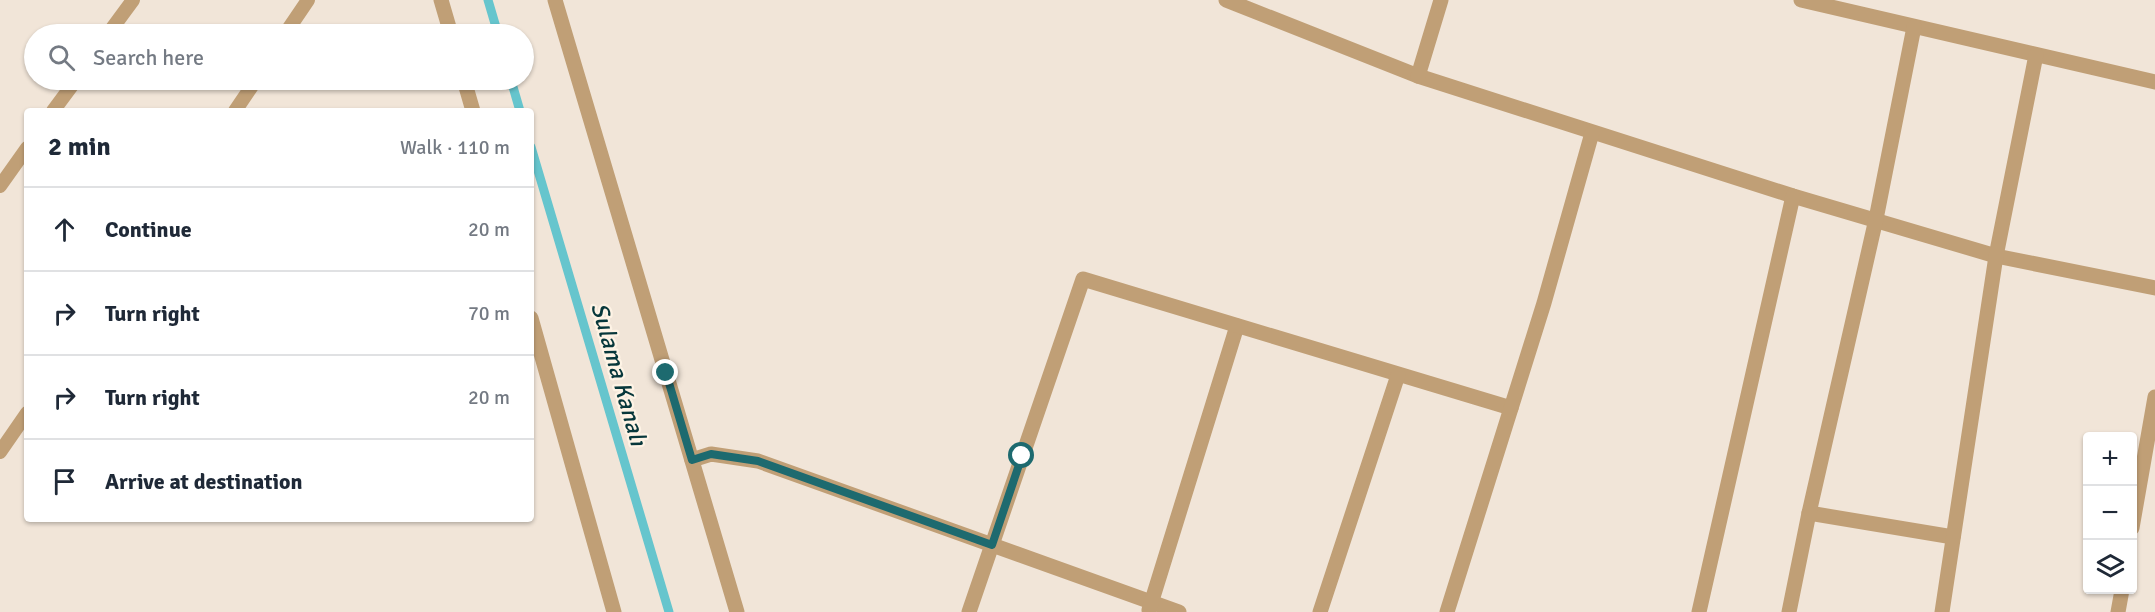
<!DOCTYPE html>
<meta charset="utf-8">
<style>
body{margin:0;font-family:Signika,sans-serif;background:#f2f2f3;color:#1f2937}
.controls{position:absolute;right:18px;bottom:18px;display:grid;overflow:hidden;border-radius:6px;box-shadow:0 2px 4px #0004}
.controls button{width:54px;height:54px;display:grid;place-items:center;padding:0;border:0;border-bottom:2px solid #e0e1e3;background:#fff;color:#1f2937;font:30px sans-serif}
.stop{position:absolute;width:18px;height:18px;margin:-14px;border:4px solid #1d6a6f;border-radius:50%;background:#fff}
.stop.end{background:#1d6a6f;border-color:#fff;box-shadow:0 2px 6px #0008}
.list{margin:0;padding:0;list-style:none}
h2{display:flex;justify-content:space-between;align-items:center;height:78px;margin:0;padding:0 24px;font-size:26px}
h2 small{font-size:20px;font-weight:400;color:#747a83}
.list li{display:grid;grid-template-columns:39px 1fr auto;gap:18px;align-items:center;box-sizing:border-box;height:84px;padding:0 24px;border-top:2px solid #e0e1e3}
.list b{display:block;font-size:22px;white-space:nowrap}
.list em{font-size:20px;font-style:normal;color:#747a83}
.icon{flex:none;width:33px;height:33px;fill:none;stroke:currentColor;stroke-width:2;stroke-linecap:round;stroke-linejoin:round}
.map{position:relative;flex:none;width:2155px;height:612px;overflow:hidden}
.search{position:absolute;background:#fff;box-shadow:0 2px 4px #0004;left:24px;top:24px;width:510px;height:66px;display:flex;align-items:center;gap:15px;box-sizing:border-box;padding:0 21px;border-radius:33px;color:#747a83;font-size:22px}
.panel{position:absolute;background:#fff;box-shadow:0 2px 4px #0004;left:24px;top:108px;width:510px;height:414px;border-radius:6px}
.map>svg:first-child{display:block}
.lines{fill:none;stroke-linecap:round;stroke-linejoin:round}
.stream{stroke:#66c5cd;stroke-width:9}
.service{stroke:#c09f76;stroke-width:14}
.minor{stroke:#c09f76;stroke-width:15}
.tertiary{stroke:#c09f76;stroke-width:15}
.route{stroke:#1d6a6f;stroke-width:8}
.labels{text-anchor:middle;stroke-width:4.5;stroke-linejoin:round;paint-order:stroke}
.water-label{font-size:24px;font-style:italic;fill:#07373b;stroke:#fef3e5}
</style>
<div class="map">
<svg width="2155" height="612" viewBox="0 0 2155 612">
<rect width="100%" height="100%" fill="#f1e5d8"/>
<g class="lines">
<g class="stream">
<path d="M488,0L498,34"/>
<path d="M511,80L520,111"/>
<path d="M531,147L669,612"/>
</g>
<g class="service">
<path d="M108,34L133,0"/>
<path d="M285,34L308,0"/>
<path d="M53,111L76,80"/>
<path d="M235,111L256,80"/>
<path d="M0,186L27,148"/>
<path d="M0,452L27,413"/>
</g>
<g class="minor">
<path d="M1226,0L1418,76L1793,196L1996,256L2155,288"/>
<path d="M1801,0L2155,82"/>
<path d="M1418,76L1441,0"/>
<path d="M692,460L711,454L758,461L1179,612"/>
<path d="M1809,513L1953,537"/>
<path d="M2132,528L2155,397"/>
<path d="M1149,610L1237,326"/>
<path d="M969,612L1083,279L1511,408"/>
<path d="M1320,612L1398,375"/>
<path d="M1447,612L1544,303L1592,133"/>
<path d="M1699,612L1793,196"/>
<path d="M1789,612L1809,513L1876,219L1914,27"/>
<path d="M1942,612L1996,256L2036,55"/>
<path d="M2118,612L2122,590"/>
</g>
<g class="tertiary">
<path d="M441,0L451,34"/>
<path d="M555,0L737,612"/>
<path d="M464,80L473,111"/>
<path d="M531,318L614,612"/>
</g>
</g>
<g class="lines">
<path class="route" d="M666,373L692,460L711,454L758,461L992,545L1022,456"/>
</g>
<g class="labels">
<g class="water-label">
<text transform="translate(619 374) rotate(74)" y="8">Sulama Kanalı</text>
</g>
</g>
</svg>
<div class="controls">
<button>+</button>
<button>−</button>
<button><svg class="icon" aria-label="layers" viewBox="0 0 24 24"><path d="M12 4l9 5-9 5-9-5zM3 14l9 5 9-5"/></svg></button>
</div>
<div class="stop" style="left:1022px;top:456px"></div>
<div class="stop end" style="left:666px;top:373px"></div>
<div class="search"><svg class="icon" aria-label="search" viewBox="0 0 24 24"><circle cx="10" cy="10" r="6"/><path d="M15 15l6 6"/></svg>Search here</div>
<section class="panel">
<h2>2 min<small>Walk · 110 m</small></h2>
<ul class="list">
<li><svg class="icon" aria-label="ahead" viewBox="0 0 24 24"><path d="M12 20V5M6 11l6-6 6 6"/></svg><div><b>Continue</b></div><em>20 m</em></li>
<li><svg class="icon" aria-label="right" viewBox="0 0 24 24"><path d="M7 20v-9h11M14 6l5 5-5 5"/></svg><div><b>Turn right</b></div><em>70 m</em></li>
<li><svg class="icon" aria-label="right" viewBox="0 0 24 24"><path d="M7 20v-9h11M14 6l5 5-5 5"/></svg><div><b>Turn right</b></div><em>20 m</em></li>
<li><svg class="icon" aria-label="arrive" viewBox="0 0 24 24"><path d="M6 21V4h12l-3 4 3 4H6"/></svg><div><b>Arrive at destination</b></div></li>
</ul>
</section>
</div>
